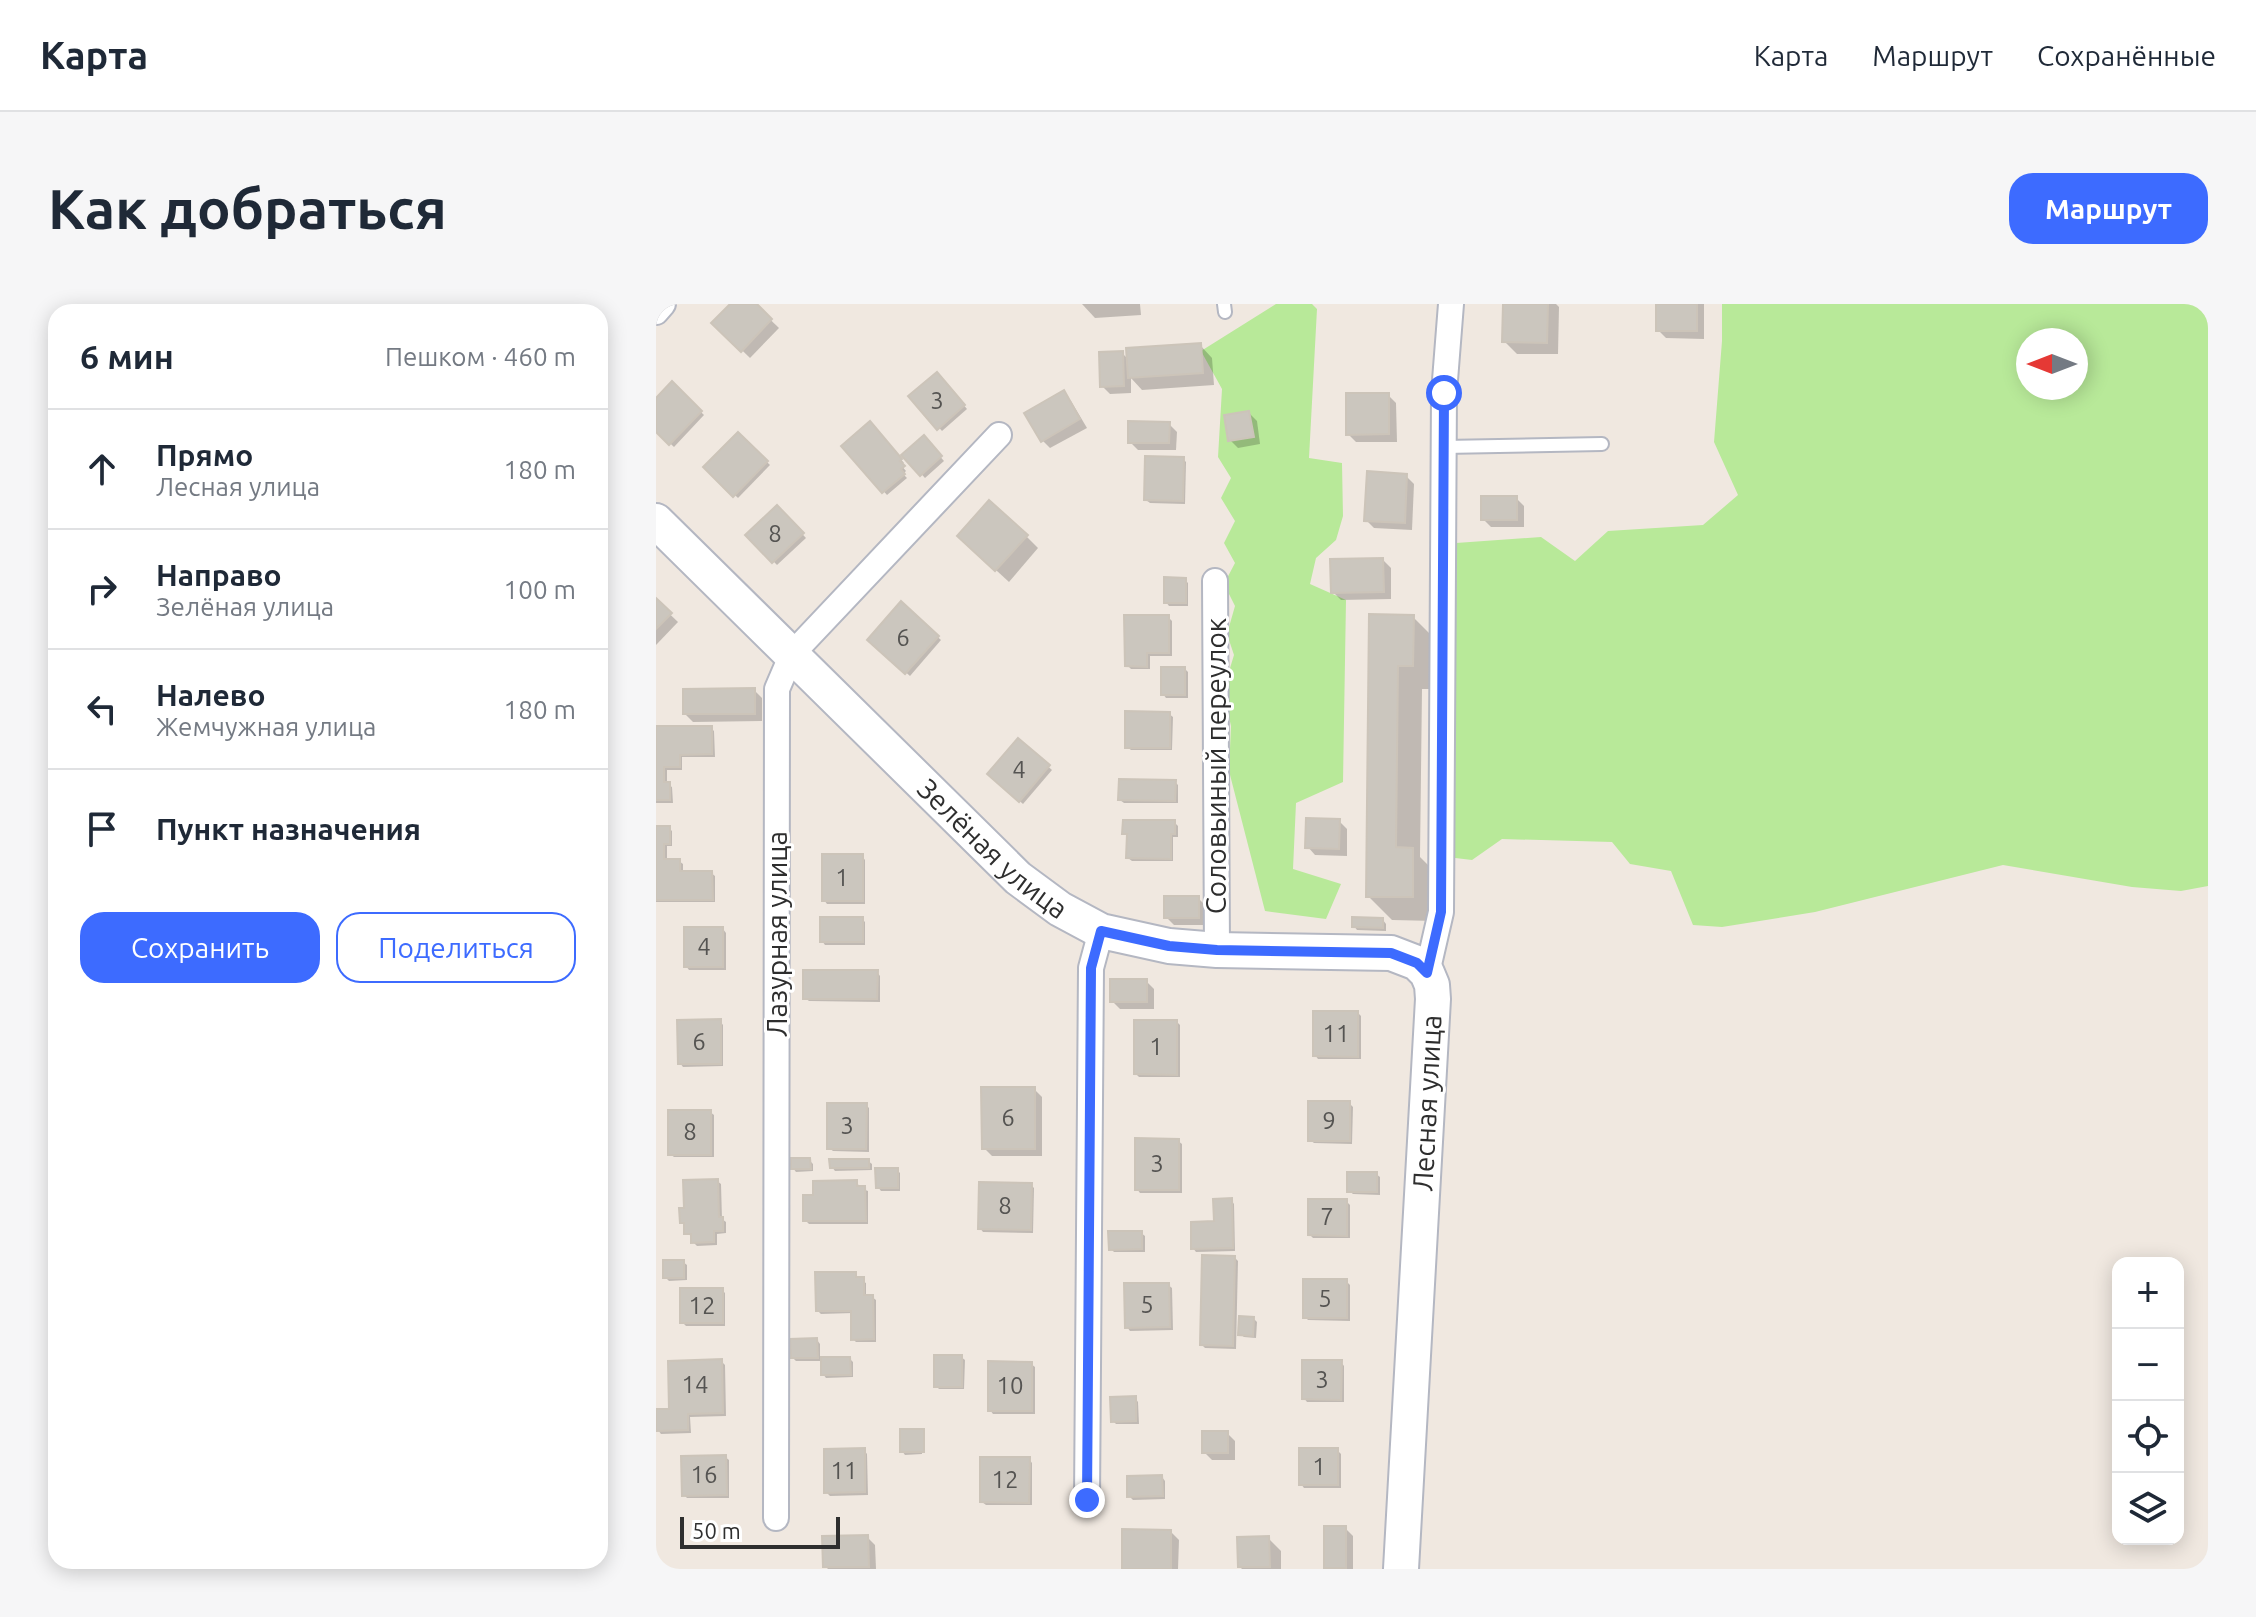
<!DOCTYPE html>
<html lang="ru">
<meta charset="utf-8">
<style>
body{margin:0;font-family:Ubuntu,sans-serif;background:#f6f6f7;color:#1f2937}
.controls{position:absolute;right:24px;bottom:24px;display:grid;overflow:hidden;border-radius:16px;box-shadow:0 4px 20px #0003}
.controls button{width:72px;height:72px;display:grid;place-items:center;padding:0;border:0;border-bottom:2px solid #e0e1e3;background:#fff;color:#1f2937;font:40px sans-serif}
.compass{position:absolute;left:1360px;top:24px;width:72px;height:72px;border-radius:50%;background:#fff;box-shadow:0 4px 20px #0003;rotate:270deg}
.scale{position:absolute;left:24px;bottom:20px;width:160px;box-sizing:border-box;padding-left:8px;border:4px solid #2e2e2e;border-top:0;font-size:22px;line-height:28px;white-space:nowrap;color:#2e2e2e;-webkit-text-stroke:6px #fff;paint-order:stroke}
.stop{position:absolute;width:24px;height:24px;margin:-18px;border:6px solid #3d6bff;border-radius:50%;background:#fff}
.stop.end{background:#3d6bff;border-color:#fff;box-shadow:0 2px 8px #0008}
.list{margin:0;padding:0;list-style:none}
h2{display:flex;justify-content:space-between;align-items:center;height:104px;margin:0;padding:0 32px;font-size:34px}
h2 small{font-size:26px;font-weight:400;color:#747a83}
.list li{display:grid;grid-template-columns:52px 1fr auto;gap:24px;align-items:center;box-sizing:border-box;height:120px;padding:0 32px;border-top:2px solid #e0e1e3}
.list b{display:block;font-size:30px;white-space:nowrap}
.list p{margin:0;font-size:26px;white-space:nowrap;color:#747a83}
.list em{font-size:26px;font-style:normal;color:#747a83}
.actions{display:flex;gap:16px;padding:24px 32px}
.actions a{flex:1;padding:18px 0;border:2px solid #3d6bff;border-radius:24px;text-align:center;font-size:28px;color:#3d6bff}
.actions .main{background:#3d6bff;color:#fff}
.icon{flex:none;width:44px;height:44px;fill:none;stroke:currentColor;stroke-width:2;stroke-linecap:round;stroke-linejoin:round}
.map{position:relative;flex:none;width:1552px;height:1265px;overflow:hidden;border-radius:24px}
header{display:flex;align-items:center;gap:48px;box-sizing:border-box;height:112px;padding:0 40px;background:#fff;border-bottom:2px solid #e0e1e3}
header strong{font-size:38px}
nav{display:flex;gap:44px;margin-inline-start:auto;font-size:28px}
.intro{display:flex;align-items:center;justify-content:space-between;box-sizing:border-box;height:192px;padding:0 48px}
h1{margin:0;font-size:56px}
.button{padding:20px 36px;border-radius:24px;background:#3d6bff;color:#fff;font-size:28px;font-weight:700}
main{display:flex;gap:48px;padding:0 48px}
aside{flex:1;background:#fff;border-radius:24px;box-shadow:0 4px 20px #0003}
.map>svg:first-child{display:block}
.green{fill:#b8e999;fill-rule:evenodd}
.shadow{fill:#0003}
.building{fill:#cbc6be;stroke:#ccc4b9;stroke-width:2}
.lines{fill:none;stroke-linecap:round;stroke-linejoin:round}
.lane-casing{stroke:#b4b7c2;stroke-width:16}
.street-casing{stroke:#b4b7c2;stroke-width:28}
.secondary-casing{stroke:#b4b7c2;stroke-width:38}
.lane{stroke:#fff;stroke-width:12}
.street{stroke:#fff;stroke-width:24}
.secondary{stroke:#fff;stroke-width:34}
.route{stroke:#3d6bff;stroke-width:10}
.labels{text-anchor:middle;stroke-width:6;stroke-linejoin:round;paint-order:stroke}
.number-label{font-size:24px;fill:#555452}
.street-label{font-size:28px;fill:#2e2e2e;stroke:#fff}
</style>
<header>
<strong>Карта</strong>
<nav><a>Карта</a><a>Маршрут</a><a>Сохранённые</a></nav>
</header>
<div class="intro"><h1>Как добраться</h1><a class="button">Маршрут</a></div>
<main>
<aside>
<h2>6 мин<small>Пешком · 460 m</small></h2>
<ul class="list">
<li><svg class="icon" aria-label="ahead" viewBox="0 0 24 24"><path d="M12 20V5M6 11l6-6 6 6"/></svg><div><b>Прямо</b><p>Лесная улица</p></div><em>180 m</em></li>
<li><svg class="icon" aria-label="right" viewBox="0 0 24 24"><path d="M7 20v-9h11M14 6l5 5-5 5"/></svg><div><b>Направо</b><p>Зелёная улица</p></div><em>100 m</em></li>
<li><svg class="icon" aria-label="left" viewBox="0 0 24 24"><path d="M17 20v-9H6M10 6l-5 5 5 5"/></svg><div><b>Налево</b><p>Жемчужная улица</p></div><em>180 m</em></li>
<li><svg class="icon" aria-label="arrive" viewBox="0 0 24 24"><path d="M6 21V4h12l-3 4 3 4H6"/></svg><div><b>Пункт назначения</b></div></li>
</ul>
<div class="actions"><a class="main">Сохранить</a><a>Поделиться</a></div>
</aside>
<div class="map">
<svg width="1552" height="1265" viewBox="0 0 1552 1265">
<rect width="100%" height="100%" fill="#f0e8e0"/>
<g class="green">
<path d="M620,0H656L661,5L653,154L686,159L687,212L680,236L660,254L654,280L690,296L687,478L640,499L637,565L685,580L670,615L609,607L573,467L575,422L567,387L578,351L571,330L579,302L568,280L579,259L568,239L579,217L565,194L575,174L562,153L566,85L545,47Z"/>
<path d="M1066,0H1552V582L1525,587L1476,583L1347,561L1159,608L1066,623L1037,621L1015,567L974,560L956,538L846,535L816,556L791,553L800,239L885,233L919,257L952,227L1047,221L1082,191L1058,138L1066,37ZM1372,36H1420V84H1372Z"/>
</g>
<g class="shadow">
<path d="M76,0H98L123,24L94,54L58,19Z"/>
<path d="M426,0H484L485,11L439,14Z"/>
<path d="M849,0H900L903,3L902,50H861L848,37Z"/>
<path d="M1002,0H1048V35L1010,34L1002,26Z"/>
<path d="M544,41L556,54L558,81L486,86L475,74V89L454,90L446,82L466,49L473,56Z"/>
<path d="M281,70L311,105L286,127L255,92Z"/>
<path d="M16,80L48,111L18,143L0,126V97Z"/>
<path d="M407,89L415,97L431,124L394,144L386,136Z"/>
<path d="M732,91L740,99L741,138H700L692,130Z"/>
<path d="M593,109L601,117L604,140L582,144L574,136Z"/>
<path d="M214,120L248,159L245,161L250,167L247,170L251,174L231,191L188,142Z"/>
<path d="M513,120L521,128L520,146H482L474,138Z"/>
<path d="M82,130L114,161L82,194L50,163Z"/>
<path d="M268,134L288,157L269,174L248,151Z"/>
<path d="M527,155L530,158L529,200L494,199L490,196Z"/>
<path d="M750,172L758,180L756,226L718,224L710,216Z"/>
<path d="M860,194L868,202V223H835L827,215Z"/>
<path d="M121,203L150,234L121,261L92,231Z"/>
<path d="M370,232L382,244L353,278L316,244Z"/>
<path d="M727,256L735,264V295L685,296L677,288Z"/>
<path d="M529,276L532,279V302H513L510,298Z"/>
<path d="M0,297L22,318L0,341Z"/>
<path d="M245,300L285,336L254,372L214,336Z"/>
<path d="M715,312L757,313L781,337V385H766L764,553L781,570L780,617L736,616L712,592Z"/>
<path d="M512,313L516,317V352H494V365H475L471,361Z"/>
<path d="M529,365L532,368V394H510L507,390Z"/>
<path d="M98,386L106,394V417L37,418L29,410Z"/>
<path d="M513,410L517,413L516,446H475L471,443Z"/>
<path d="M0,424H55L58,427L59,453H26V466H11V480L16,483L17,499H0Z"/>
<path d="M363,437L396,466L367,500L334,470Z"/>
<path d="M519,478L522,481V499H468L464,496Z"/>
<path d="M683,517L691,525V552L659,551L652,543Z"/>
<path d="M518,518L522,522V533H517V557H476L472,554L473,533L468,529Z"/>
<path d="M0,524H13L16,527V542H11V557H23L27,560V569H55L59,572V598H0Z"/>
<path d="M206,552L209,556V600H171L168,596Z"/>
<path d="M542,594L550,602V621H518L510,613Z"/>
<path d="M206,615L209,618V641H169L166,637Z"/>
<path d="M727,616L730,620V627L701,626L698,622Z"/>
<path d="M67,625L70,629V666H33L30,662Z"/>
<path d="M221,668L224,672V698L153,697L149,694Z"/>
<path d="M490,677L498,685V705H464L456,697Z"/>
<path d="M702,709L705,712V755H662L659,751Z"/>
<path d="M64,717L67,721V762L27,763L24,759Z"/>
<path d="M521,718L524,721V773H483L480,770Z"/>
<path d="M378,785L386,793V852H336L328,844Z"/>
<path d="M693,799L697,803L696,840L658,839L654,836Z"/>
<path d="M210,801L213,804V848L177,847L173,844Z"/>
<path d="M54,808L58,811V853H18L14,850Z"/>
<path d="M522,837L526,840V889H484L481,885Z"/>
<path d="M153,856L157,860V867L140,868L137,864Z"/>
<path d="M212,857L216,860V866L179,867L176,863Z"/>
<path d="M241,866L244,869V887H225L222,883Z"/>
<path d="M720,870L724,873V891L697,890L693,887Z"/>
<path d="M61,877L65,880L66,915L70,918V929L61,930V941L41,942L37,938V933L30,929V923L26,918L30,906Z"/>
<path d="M201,878L204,884L212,887V920H153L149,916L160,893Z"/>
<path d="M375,881L378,884L377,929L327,928L324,924Z"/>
<path d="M575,896L578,900L579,947L540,948L537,944L560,919Z"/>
<path d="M690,897L694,901V934H657L654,931Z"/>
<path d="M485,929L489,932V948H458L455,945Z"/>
<path d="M579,954L582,957L580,1045L549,1044L546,1041Z"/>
<path d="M27,958L31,961V976L13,977L9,973Z"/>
<path d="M199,970L202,975L210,979V993H216L220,996V1038H200L197,1035V1009L165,1010L162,1007Z"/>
<path d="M690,977L694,981V1017L652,1016L649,1013Z"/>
<path d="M512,981L516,984L517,1026L474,1027L471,1023Z"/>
<path d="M66,986L69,989V1022H30L26,1018Z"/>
<path d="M597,1014L601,1018L600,1034L588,1033L584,1030Z"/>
<path d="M161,1036L164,1040V1055H194L197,1058V1073L170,1074L167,1070V1057H140L137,1054Z"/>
<path d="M305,1053L309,1056L308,1085H283L280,1082Z"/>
<path d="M65,1057L69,1061L70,1112L34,1113L35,1129L5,1130L2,1126L15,1107Z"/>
<path d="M685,1058L688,1062V1098H651L648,1094Z"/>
<path d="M375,1060L379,1063V1110H337L334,1106Z"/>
<path d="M479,1094L482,1098L483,1120H460L457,1117Z"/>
<path d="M266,1128V1150L249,1151L246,1147Z"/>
<path d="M571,1129L579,1137V1156H556L548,1148Z"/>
<path d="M208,1146L211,1150L212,1191L174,1192L170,1188Z"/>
<path d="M681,1146L685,1150V1184H648L645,1180Z"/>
<path d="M69,1153L73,1156V1194H31L28,1191Z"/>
<path d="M373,1155L376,1159V1201H330L326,1198Z"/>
<path d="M506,1173L509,1177V1195L477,1196L473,1192Z"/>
<path d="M689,1224L697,1232V1265H673L670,1263Z"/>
<path d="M515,1228L523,1236L522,1265H468Z"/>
<path d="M211,1233L219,1241L220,1265H172L169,1262Z"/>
<path d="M612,1234L625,1247V1265H586L584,1263Z"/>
</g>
<g class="building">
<path d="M74,0H101L116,15L85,48L55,19Z"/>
<path d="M847,0H892L891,39L846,38Z"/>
<rect x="1000" y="0" width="41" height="27"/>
<path d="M545,39L547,69L472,74L470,44Z"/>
<path d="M467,47L468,82L444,83L443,48Z"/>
<path d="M281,68L309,101L281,126L252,92Z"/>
<path d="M16,77L46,107L13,141L0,128V94Z"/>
<path d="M408,86L424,115L385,138L368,109Z"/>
<path d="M690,89H733V130L690,131Z"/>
<path d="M593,107L598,133L572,137L568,111Z"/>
<path d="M214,117L246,155L244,157L249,162L245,165L249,170L226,189L185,142Z"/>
<path d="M472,117L514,118L513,139H472Z"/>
<path d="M82,128L112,157L77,193L47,163Z"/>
<path d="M268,131L286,152L264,172L245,151Z"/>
<path d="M489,152L528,153L527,197L488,196Z"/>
<path d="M711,167L751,170L749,219L708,217Z"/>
<rect x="825" y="192" width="36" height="24"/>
<path d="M333,196L372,231L339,267L301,232Z"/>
<path d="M121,201L148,229L116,259L89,231Z"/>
<path d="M727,254L728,288L675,289L674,255Z"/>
<path d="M508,273L530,274V299H508Z"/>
<path d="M0,294L16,309L0,325Z"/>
<path d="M245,297L283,332L249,370L211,336Z"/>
<path d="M713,310L758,311L757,362H742L740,543L757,544V593H710Z"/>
<path d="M468,311H513V349H491V363L469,362Z"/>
<rect x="505" y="363" width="24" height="28"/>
<path d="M99,384V410H27V385Z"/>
<path d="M469,407L514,408V444H469Z"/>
<path d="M0,422H56V450L24,451V463H8V478H14V496H0Z"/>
<path d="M362,434L394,461L363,498L331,470Z"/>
<path d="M463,475L520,476L519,497L462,496Z"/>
<path d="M650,514L684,515L683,545L649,544Z"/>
<path d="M467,516H519V530H515V555L470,554L471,530H466Z"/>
<path d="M0,522H14V540H8V555H24V567H56L57,596H0Z"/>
<rect x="166" y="550" width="41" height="47"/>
<rect x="508" y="592" width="35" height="22"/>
<rect x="164" y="613" width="43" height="25"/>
<path d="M696,613L727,614V624L696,623Z"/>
<rect x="28" y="623" width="39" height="40"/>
<path d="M147,666H222L221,695H147Z"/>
<rect x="454" y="675" width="37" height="23"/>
<path d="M657,707H702V753L657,752Z"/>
<path d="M65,715V760H22L21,716Z"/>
<path d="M478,716H521V771L478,770Z"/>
<path d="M325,783H379V845H326Z"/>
<rect x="652" y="797" width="42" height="40"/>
<path d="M171,799H211L210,845H171Z"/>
<rect x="12" y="806" width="43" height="45"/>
<path d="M479,834L523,835V886H479Z"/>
<path d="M135,854H154L155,865H135Z"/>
<path d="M173,855H213V864H174Z"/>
<path d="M219,864H242V884H220Z"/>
<rect x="691" y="868" width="30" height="20"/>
<path d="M62,875L63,913H67V927H58V938L35,939V930H28V919H24L23,904H28L27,876Z"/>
<path d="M201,876V882H209L210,917H147V891H157V877Z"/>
<path d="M323,878L376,879L375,926L322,925Z"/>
<path d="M576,894L577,944L535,945V918L558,917L557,895Z"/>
<path d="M652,895H691V932L652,931Z"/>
<path d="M452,927H486V945L453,946Z"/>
<path d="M546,951L579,952L577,1042L544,1041Z"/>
<rect x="7" y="956" width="21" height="18"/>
<path d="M159,968H200V973H208V991H217L218,1035L195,1036V1007H160Z"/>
<rect x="647" y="975" width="44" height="39"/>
<path d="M468,979H513L514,1023L469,1024Z"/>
<rect x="24" y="984" width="43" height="35"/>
<path d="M583,1012L598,1013L597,1032L582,1031Z"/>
<path d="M161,1034L162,1054H135L134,1035Z"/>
<rect x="278" y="1051" width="28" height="32"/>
<path d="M165,1053H194L195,1071H165Z"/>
<path d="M66,1055L67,1109L32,1110V1126L0,1127V1105H13L12,1057Z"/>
<path d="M646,1056H686L685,1096L646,1095Z"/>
<path d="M332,1057L376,1058V1107H332Z"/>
<path d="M480,1092V1117L455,1118L454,1093Z"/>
<rect x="244" y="1125" width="24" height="23"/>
<rect x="546" y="1127" width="26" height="22"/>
<path d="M209,1144V1188L168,1189V1145Z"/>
<rect x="643" y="1144" width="39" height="37"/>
<path d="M70,1151L71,1191L26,1192L25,1152Z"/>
<path d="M324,1153H374L373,1199L324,1198Z"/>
<path d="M506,1171L507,1192L471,1193V1172Z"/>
<rect x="668" y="1222" width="22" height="42"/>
<path d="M466,1225L515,1226V1265H466Z"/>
<path d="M212,1231L213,1263H167L166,1232Z"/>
<path d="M613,1232L614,1263H582L581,1233Z"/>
</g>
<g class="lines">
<g class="lane-casing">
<g id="lane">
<path d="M568,0L569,8"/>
<path d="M788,143L946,140"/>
</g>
</g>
<g class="street-casing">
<g id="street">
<path d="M0,8L7,0"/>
<path d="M559,277L561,646"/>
<path d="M771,669L785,608L788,89L795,0"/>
<path d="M431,1196L435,664L445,627"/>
<path d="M120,1214L121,385L136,350L343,131"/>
</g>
</g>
<g class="secondary-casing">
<g id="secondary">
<path id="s1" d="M0,217L362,574L404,605L445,627L513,642L561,646L735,649L761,659L771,669L776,681L777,695L745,1265"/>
</g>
</g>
<use href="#lane" class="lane"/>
<use href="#street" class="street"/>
<use href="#secondary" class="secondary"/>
</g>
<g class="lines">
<path class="route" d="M431,1196L435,664L445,627L513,642L561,646L735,649L761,659L771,669L785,608L788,89"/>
</g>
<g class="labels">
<g class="number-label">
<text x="281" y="105">3</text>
<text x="119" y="238">8</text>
<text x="247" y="342">6</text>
<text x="363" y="474">4</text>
<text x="186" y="582">1</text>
<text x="48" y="651">4</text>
<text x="680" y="738">11</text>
<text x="43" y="746">6</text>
<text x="500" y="751">1</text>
<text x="352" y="822">6</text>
<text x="673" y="825">9</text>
<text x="191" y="830">3</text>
<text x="34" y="836">8</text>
<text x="501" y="868">3</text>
<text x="349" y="910">8</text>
<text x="671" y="921">7</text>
<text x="669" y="1003">5</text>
<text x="491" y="1009">5</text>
<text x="46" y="1010">12</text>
<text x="666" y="1084">3</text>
<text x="39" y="1089">14</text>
<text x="354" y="1090">10</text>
<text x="663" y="1171">1</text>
<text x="188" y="1175">11</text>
<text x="48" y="1179">16</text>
<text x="349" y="1184">12</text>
</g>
<g class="street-label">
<text transform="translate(560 462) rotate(-90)" y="10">Соловьиный переулок</text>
<text dy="10" stroke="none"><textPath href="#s1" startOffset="470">Зелёная улица</textPath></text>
<text transform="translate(121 630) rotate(-90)" y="10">Лазурная улица</text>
<text transform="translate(771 799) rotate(-87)" y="10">Лесная улица</text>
</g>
</g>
</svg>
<div class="controls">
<button>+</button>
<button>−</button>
<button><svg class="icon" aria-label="locate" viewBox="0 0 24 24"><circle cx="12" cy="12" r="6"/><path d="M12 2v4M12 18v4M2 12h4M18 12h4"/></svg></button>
<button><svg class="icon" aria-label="layers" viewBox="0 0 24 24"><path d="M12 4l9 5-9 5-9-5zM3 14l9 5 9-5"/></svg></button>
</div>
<svg class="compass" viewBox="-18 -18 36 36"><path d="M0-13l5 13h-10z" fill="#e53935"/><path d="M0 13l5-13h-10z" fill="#747a83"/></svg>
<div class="scale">50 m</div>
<div class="stop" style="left:788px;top:89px"></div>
<div class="stop end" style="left:431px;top:1196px"></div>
</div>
</main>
